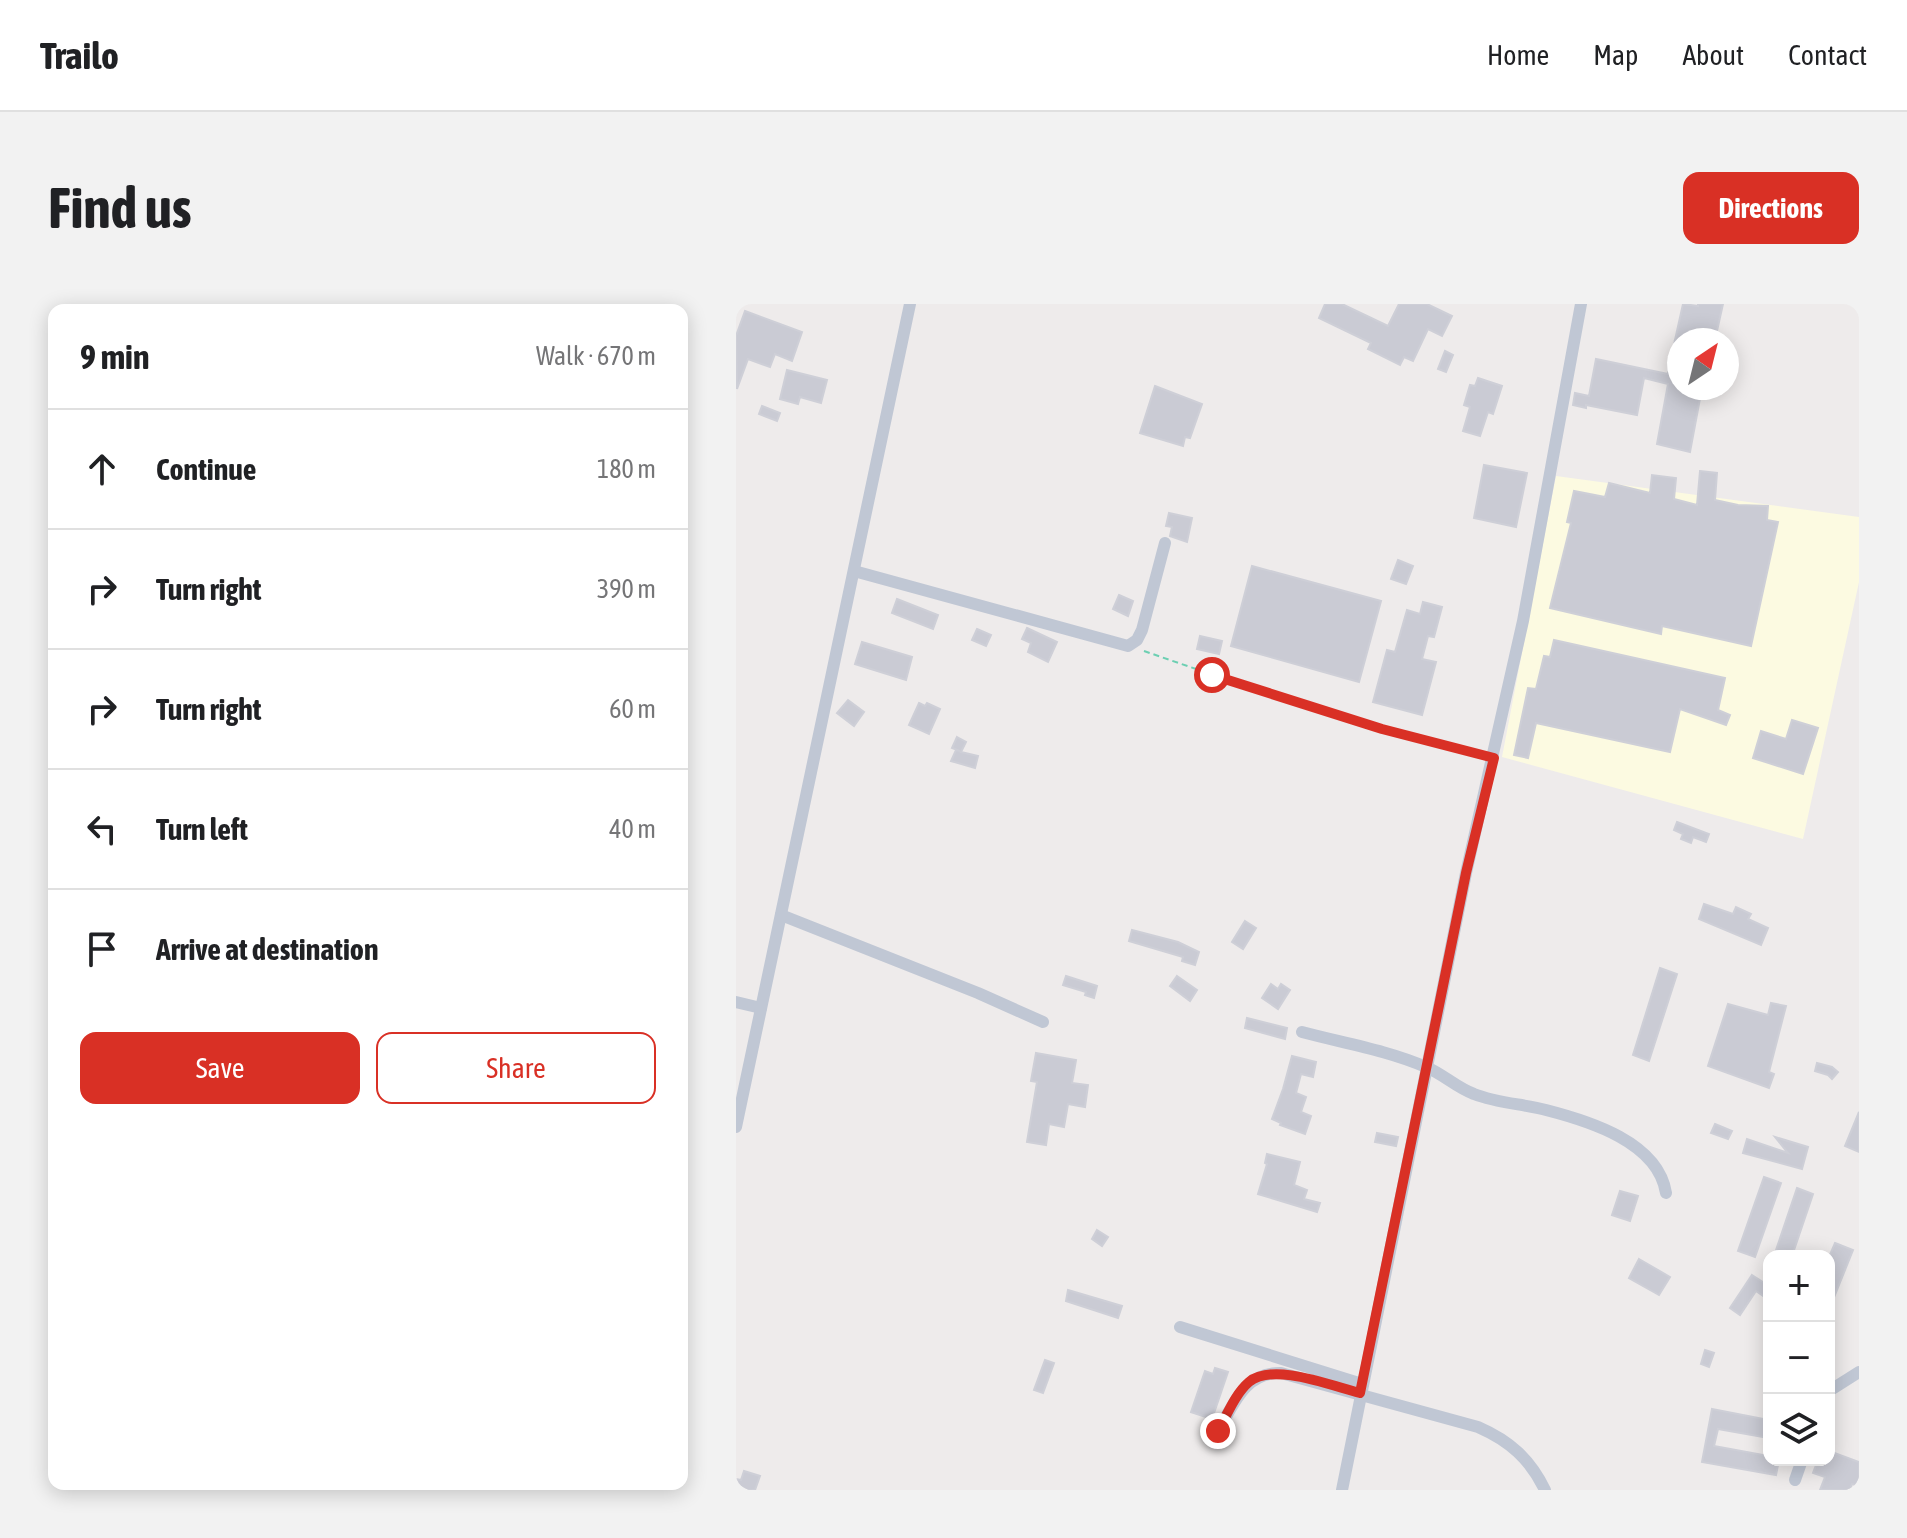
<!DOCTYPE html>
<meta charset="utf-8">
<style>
body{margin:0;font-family:"Asap Condensed",sans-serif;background:#f2f2f2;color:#202124}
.controls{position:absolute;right:24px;bottom:24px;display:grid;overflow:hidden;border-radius:16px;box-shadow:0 4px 20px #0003}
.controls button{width:72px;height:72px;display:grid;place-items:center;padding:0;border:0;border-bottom:2px solid #e0e0e0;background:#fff;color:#202124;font:40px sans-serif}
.compass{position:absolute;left:931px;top:24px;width:72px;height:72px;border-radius:50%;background:#fff;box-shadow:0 4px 20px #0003;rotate:35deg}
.stop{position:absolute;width:24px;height:24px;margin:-18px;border:6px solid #d93025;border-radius:50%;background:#fff}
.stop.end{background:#d93025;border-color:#fff;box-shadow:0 2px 8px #0008}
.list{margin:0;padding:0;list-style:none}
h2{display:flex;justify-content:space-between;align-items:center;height:104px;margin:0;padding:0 32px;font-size:34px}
h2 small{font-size:26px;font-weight:400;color:#757577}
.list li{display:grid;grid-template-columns:52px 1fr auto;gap:24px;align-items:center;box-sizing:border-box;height:120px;padding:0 32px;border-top:2px solid #e0e0e0}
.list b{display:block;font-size:30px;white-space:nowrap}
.list em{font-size:26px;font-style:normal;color:#757577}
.actions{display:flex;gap:16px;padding:24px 32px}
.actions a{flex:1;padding:18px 0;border:2px solid #d93025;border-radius:16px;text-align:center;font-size:28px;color:#d93025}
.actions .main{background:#d93025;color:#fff}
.icon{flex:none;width:44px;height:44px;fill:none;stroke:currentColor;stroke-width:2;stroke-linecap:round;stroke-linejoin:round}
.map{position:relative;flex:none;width:1123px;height:1186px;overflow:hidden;border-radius:16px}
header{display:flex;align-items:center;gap:48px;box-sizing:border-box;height:112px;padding:0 40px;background:#fff;border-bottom:2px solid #e0e0e0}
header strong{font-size:38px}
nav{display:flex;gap:44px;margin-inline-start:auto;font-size:28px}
.intro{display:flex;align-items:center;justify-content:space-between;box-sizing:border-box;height:192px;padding:0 48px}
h1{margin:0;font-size:56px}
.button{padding:20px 36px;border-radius:16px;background:#d93025;color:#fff;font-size:28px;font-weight:700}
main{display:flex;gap:48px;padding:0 48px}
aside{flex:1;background:#fff;border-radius:16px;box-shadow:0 4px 20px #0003}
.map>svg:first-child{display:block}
.commercial{fill:#fcfae1}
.building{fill:#cacbd4;stroke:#cecfd7;stroke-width:2}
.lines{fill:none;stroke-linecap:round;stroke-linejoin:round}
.path{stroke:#6ccfb2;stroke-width:2;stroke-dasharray:6 4;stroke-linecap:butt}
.minor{stroke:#c0c7d4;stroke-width:12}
.route{stroke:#d93025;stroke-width:10}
</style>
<header>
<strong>Trailo</strong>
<nav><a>Home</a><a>Map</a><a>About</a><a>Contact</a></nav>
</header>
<div class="intro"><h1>Find us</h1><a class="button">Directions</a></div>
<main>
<aside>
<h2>9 min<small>Walk · 670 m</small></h2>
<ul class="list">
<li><svg class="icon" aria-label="ahead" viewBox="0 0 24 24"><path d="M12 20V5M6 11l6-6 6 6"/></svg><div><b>Continue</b></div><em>180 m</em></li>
<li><svg class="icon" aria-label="right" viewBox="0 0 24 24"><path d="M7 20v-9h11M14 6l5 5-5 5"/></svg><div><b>Turn right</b></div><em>390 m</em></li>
<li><svg class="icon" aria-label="right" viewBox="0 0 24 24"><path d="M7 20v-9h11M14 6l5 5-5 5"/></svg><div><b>Turn right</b></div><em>60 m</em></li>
<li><svg class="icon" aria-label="left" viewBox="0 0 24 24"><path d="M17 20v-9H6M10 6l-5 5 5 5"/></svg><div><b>Turn left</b></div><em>40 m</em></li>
<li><svg class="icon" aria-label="arrive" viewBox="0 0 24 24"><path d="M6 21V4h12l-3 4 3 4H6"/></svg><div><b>Arrive at destination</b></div></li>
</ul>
<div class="actions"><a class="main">Save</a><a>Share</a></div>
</aside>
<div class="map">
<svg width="1123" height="1186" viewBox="0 0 1123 1186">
<rect width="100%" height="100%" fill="#eeebeb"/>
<path class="commercial" d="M820,172L1123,213V278L1067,535L766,453Z"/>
<g class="building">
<path d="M589,0H606L652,22L663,0H691L716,12L706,32L692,25L677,57L668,53L664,61L632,45L635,39L583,14Z"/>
<path d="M947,0L962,2V0H987L979,36H939Z"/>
<path d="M9,7L66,28L56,57L39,50L34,63L12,55L1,85L0,32Z"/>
<path d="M939,36L943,37V84H966L954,148L921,140L932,80L908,74L901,111L850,101V104L837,101L839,89L853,92L860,55L932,70Z"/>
<path d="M709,47L717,51L710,68L702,65Z"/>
<path d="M51,66L91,76L85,99L64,93L62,100L44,95Z"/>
<path d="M742,74L766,82L757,110L752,108L744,132L727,127L734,103L728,101L734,81L739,82Z"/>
<path d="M419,82L466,100L454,134L449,133L447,142L404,129Z"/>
<path d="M26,102L44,109L41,117L23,110Z"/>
<path d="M748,161L791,169L780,223L738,214Z"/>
<path d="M964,167L981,169L979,196L1002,201L1032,202L1031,216L1042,218L1015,342L926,322L925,330L814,304L835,219L831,218L838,187L869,193L873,179L914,189L916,171L940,174L938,195L961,201Z"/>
<path d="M433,209L456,214L451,238L434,232L436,223L430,222Z"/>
<path d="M662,256L677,262L670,280L655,275Z"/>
<path d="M516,262L645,297L623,378L495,342Z"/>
<path d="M383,291L397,297L392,312L377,305Z"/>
<path d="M161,295L202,311L197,325L156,309Z"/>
<path d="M687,298L706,303L698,333L692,332L686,355L700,358L686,411L637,398L651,346L659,348L671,306L684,310Z"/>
<path d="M291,324L321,338L312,358L292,348L295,339L286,335Z"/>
<path d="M241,325L255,331L250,342L236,336Z"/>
<path d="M464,332L486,337L483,350L461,345Z"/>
<path d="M818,336L989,374L982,406L994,411L990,421L944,405L934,448L800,419L792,454L778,451L792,384L800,385L808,352L814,353Z"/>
<path d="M126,338L176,353L170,376L119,360Z"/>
<path d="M112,396L128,408L118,422L101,409Z"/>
<path d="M183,399L189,402L191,399L204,405L193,430L173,421Z"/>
<path d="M1056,416L1082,424L1067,470L1017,454L1025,427L1050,435Z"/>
<path d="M221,433L230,438L225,448L242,452L239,464L215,457L220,446L224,447L216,444Z"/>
<path d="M941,518L973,530L970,538L957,533L955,539L945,535L947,530L938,526Z"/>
<path d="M968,600L997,610L1000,603L1015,610L1012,615L1032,624L1025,641L963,615Z"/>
<path d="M509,617L520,624L507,645L496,638Z"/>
<path d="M396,626L442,638L463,648L459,661L446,657L447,653L393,637Z"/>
<path d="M924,664L941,670L913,757L897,751Z"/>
<path d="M330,672L361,682L358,694L349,691L350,688L327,681Z"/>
<path d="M441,672L461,686L454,697L434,682Z"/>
<path d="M535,680L542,685L545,680L554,686L542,705L526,694Z"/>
<path d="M1035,699L1050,702L1033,768L1038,770L1033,784L972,762L992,700L1032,711Z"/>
<path d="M511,714L551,724L549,735L509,724Z"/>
<path d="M300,749L340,756L336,779L352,781L349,803L332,800L328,823L313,820L310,841L291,838L301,778L295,777Z"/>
<path d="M556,752L580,758L577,773L565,770L560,789L570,793L565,808L575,812L569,830L544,821L545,819L536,815L547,785Z"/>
<path d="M1081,759L1096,763L1102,768L1096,775L1092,771L1079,767Z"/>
<path d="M1123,808V848L1109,842Z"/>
<path d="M979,820L996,827L992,835L975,829Z"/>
<path d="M641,829L662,833L660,842L639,838Z"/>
<path d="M1039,833L1072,843L1066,865L1007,849L1011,835L1052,849Z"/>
<path d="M531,850L564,858L558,881L571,886L568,895L584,899L581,908L522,890L531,860L529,859Z"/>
<path d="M1028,873L1045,879L1019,953L1002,947Z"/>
<path d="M1061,884L1077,890L1056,952H1038Z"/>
<path d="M884,887L902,892L894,917L876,911Z"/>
<path d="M361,926L372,933L366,942L356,935Z"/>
<path d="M1099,939L1117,946L1093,1006V953Z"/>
<path d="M903,955L934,973L923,991L893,974Z"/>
<path d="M1016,971L1033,982V996L1020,987L1004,1011L994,1004Z"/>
<path d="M332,986L386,1002L382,1014L330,997Z"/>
<path d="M969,1046L978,1049L973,1063L965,1060Z"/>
<path d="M309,1056L318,1059L307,1089L298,1086Z"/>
<path d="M479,1064L492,1068L476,1115L455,1108L469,1067L477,1070Z"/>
<path d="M976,1105L1033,1116V1134L982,1125L978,1142L1033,1152V1156H1043L1040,1171L966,1158Z"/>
<path d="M1093,1147L1123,1158V1182L1116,1180L1114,1186H1084L1089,1173L1077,1169L1082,1156H1093Z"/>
<path d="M8,1167L24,1172L19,1186H0V1175L5,1176Z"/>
</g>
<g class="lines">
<path class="path" d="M408,347C519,386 631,421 746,451"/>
<g class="minor">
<path d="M118,267L392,342L401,336L406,326L429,239"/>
<path d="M45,611L242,689L307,718"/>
<path d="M0,698L25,704"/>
<path d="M566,728C607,739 651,746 690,763C707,770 721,784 738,790C761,799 787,800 810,806C853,817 922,838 930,889"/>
<path d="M0,823L174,0"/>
<path d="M444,1023L626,1080"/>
<path d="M1093,1087L1123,1068"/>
<path d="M482,1127C498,1100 509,1068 545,1069L742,1123C774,1137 794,1155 809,1186"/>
<path d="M1059,1176L1066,1156"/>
<path d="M606,1186L730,569L787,317L845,0"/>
</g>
</g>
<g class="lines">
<path class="route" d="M476,371L646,425L758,454L730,569L624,1089C596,1082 537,1058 513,1078C499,1090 491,1111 482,1127"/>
</g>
</svg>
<div class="controls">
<button>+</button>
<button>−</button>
<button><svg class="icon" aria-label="layers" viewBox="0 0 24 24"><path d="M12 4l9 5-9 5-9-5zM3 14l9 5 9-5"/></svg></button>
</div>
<svg class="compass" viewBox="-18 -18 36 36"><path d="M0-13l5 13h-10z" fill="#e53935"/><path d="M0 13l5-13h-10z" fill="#757577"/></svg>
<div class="stop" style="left:476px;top:371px"></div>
<div class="stop end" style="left:482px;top:1127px"></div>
</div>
</main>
